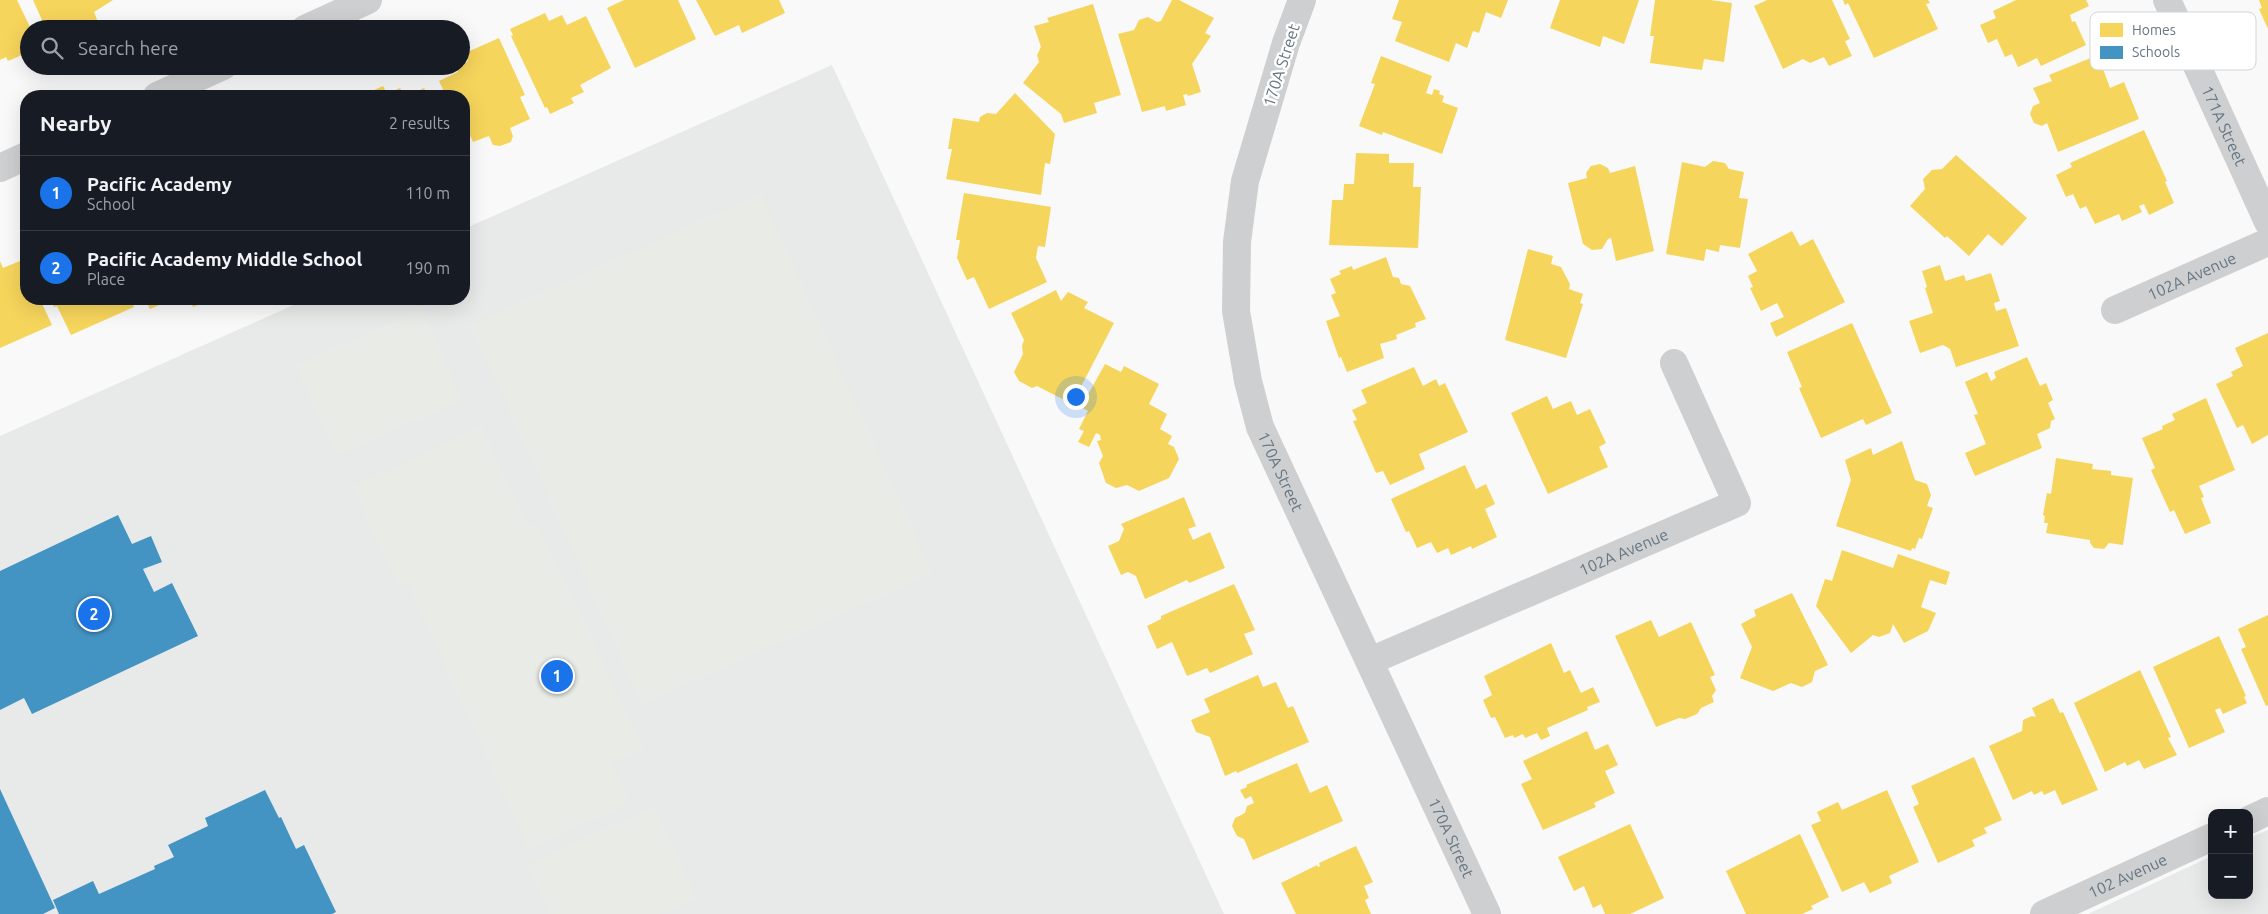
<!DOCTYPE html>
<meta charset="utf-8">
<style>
body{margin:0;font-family:Ubuntu,sans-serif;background:#242831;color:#f1f3f6}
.controls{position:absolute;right:15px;bottom:15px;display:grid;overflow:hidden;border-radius:10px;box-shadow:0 5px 20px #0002}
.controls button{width:45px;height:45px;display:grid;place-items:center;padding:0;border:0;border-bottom:1px solid #363941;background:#171b24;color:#f1f3f6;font:25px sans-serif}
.you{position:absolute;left:1075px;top:396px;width:18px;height:18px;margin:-12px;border:4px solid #fff;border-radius:50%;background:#1a73e8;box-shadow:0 0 0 8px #1a73e833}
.badge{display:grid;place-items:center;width:32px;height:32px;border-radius:50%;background:#1a73e8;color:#fff;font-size:16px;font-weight:700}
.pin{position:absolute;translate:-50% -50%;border:2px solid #fff;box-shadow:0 1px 5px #0006}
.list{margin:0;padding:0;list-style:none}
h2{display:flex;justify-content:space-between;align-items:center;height:65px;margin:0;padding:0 20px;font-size:21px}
h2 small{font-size:16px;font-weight:400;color:#9ea1a6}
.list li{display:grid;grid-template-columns:32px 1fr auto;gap:15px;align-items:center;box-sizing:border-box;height:75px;padding:0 20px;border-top:1px solid #363941}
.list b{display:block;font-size:19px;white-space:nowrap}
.list p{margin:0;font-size:16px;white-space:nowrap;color:#9ea1a6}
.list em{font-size:16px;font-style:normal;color:#9ea1a6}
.icon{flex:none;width:28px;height:28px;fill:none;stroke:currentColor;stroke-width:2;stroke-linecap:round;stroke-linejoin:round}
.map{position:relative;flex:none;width:2268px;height:914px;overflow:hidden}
.search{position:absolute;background:#171b24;box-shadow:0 5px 20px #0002;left:20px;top:20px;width:450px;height:55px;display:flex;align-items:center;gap:12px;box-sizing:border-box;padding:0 18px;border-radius:28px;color:#9ea1a6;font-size:19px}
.panel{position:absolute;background:#171b24;box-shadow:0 5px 20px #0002;left:20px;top:90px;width:450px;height:215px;border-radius:20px}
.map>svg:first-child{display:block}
.built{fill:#e8e9e9}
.green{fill:#e8ebe6}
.homes{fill:#f6d55c}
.schools{fill:#4393c3}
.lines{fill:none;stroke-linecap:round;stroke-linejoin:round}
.minor{stroke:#cecfd0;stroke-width:28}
.labels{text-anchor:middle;stroke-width:5;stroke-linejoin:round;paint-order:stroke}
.street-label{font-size:16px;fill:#657683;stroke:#fff}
.key{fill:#fff;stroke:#d1d6da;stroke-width:1}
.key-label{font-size:14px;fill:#657683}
</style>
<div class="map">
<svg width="2268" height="914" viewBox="0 0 2268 914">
<rect width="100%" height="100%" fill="#f9f9f9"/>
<g class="built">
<path d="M832,65L1224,914H0V436L307,299H464V229Z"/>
<path d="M2268,830V914H2088L2212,856V895H2249V838Z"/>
</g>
<g class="green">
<path d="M761,193L933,573L642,705L470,325Z"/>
<path d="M422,309L463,400L336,456L295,365Z"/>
<path d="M481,425L529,526L495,542L538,523L644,749L612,764L630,803L528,849L407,583L398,586L352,487Z"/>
<path d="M655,806L697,898L661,914H549L527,864Z"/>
</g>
<g class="homes">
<path d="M0,0H17L31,29H29V52L8,61L6,57L0,60Z"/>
<path d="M33,0H113L94,12L98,22L83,29H46Z"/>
<path d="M624,0H678L696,39L635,68L607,8Z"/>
<path d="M696,0H779L785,13L742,33L739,25L715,36Z"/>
<path d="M1172,0H1179L1214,18L1205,33L1211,36L1192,64L1201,92L1188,96L1187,94L1183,95L1186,105L1166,111L1165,106L1142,112L1118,34L1134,30L1139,20L1148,17L1157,22L1161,21Z"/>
<path d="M1399,0H1508L1501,18L1486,12L1479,33L1473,31L1467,48L1456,43L1449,62L1395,41L1402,22L1392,19Z"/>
<path d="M1560,0H1639L1624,44L1603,36L1600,47L1550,28Z"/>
<path d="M1655,0H1710L1732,3L1724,62L1704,59L1702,70L1650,63L1654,36H1650Z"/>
<path d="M1767,0H1832L1850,39L1845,41L1852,56L1829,66L1824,57L1810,63L1803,59L1783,69L1754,6Z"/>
<path d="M1843,0H1928L1930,3L1926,4L1938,29L1874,58L1848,3L1845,5Z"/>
<path d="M2016,0H2086L2089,6L2070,15L2072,22L2075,21L2086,45L2041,66L2037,58L2018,67L2012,54L2005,57L1997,39L1988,43L1980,25L1996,18L1993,11Z"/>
<path d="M2259,0H2268V29L2259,9L2262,8Z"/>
<path d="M1093,4L1121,95L1094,103L1097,113L1064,123L1061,114L1023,83L1039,62L1037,55L1041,47L1034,26L1049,22L1047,18Z"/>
<path d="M545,13L549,21L562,15L567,25L586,16L611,68L580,85L584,92L571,98L574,103L550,114L547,107L545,108L511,36L513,35L510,29Z"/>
<path d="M499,38L525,95L520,97L530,119L510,128L513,136L511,142L500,146L493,145L489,136L473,142L464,122V96H446L439,81L458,72L455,67L461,66L468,61L465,53Z"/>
<path d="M2098,55L2110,88L2124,82L2139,119L2058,152L2047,123L2042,126L2034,123L2030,114L2033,106L2040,103L2033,88L2052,81L2049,75Z"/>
<path d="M1381,56L1432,76L1426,93L1432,95L1434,89L1440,91L1439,94L1444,96L1442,102L1458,108L1442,154L1383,132L1382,135L1359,126L1375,84L1371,83Z"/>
<path d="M383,86L387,94L400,88L404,96H361Z"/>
<path d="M424,88L428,96H407Z"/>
<path d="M1015,93L1055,134L1050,164L1045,163L1041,195L946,179L952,149H948L953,118L979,122L980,117L987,113L996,114Z"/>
<path d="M2144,130L2167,181L2165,182L2174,203L2149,215L2144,204L2139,206L2142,212L2122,221L2119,214L2095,224L2086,206L2080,209L2073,194L2066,197L2056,175L2072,167L2070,163Z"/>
<path d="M1356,153L1389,154V163H1414L1413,187H1421L1418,248L1329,245L1332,200H1343L1344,184H1354Z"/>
<path d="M1956,155L2027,218L2002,246L1988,234L1969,256L1947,236L1945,238L1910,206L1925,189L1923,179L1932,170L1942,169Z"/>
<path d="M1713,161L1725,163L1729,169L1744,172L1739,198L1748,199L1740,248L1720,245L1719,252L1706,249L1704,261L1666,254L1682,162L1705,167Z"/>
<path d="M1600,164L1608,168L1610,173L1635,166L1654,251L1616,261L1611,238L1608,239L1602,249L1592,250L1583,244L1568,183L1587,178L1586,173L1591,166Z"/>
<path d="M964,193L1051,207L1045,247L1038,246L1036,258L1047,282L989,309L974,277L967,280L957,258L960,240H956Z"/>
<path d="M1792,231L1800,246L1813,239L1845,302L1776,337L1770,323L1784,317L1777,303L1761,311L1750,288L1753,287L1748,276L1757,271L1748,254Z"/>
<path d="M1528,249L1553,256L1551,264L1561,267L1570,284L1569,289L1583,294L1580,303L1583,304L1566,358L1505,340Z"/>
<path d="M1386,257L1393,277L1399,278L1401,284L1410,286L1426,319L1415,323L1416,327L1396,335L1397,339L1380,344L1384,358L1347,372L1341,357L1339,358L1326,321L1340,316L1331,295L1336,293L1330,279L1341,274L1339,271L1352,266L1353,270Z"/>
<path d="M0,261L3,268L20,261L26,276V299H40L52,325L0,348Z"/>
<path d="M1940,265L1945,281L1964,275L1966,281L1991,273L2000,301L1994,303L1996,311L2006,308L2019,346L1956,367L1950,349L1943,345L1920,353L1909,321L1933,313L1925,288L1927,287L1922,271Z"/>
<path d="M1056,290L1061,301L1068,292L1088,302L1084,308L1114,323L1072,404L1037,386L1032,388L1019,381L1014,372L1023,354L1022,346L1024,340L1011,313Z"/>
<path d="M51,299H131L134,307L71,335L57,306L54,307Z"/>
<path d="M145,299H173L150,309Z"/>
<path d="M190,299H211L193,307Z"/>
<path d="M1852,323L1892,413L1866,425L1863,419L1821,438L1799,388L1802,387L1787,352Z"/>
<path d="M2268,333V435L2252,444L2243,425L2237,428L2216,384L2233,376L2231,372L2243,366L2235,348Z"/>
<path d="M2027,357L2040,386L2046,383L2053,400L2048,403L2055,419L2051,421L2050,428L2037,434L2042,448L1975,476L1965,453L1986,444L1974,415L1978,414L1965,382L1987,372L1991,381L1996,378L1994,372Z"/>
<path d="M1105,364L1121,372L1124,366L1159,384L1149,404L1167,414L1160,429L1172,436L1168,444L1174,447L1179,459L1169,478L1139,491L1127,485L1116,488L1106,483L1099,463L1103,456L1097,441L1101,440L1100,435L1096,433L1089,447L1078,442L1084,431L1079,429L1088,411L1081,407Z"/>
<path d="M1414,367L1423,386L1436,379L1439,386L1445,383L1468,432L1419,454L1425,469L1390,485L1383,471L1376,473L1353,421L1357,420L1352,410L1367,403L1361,390Z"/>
<path d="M1547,396L1553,409L1571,401L1577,415L1590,409L1606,443L1599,447L1608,467L1548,494L1511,413Z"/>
<path d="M2206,398L2235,470L2199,486L2204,497L2201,498L2211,523L2185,534L2174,510L2170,512L2151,470L2155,468L2142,438L2163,429L2162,426L2175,420L2172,414Z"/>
<path d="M1902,441L1915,480L1927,484L1931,495L1927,506L1933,508L1922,539L1919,538L1915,549L1912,548L1911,551L1836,526L1851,480L1845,460L1871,448L1873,455Z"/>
<path d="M2056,458L2093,464L2092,469L2111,471V475L2133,478L2123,545L2109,543L2104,549L2094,548L2090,543V540L2046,533L2048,523H2044L2045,516L2043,515L2047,493L2051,494Z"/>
<path d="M1465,465L1476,489L1486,484L1495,504L1485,509L1497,537L1472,549L1471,546L1451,555L1448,548L1437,553L1431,542L1417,548L1409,531L1406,532L1391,499Z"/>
<path d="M1184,497L1196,526L1188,529L1193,540L1210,532L1225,568L1189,583L1187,580L1145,599L1136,576L1128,572L1121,575L1108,546L1119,541L1124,529L1121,524Z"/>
<path d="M1842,550L1893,568L1898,554L1950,572L1946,585L1930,580L1921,607L1936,613L1928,631L1904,643L1893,624L1890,633L1879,637L1873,635L1851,653L1816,606L1825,579L1832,581Z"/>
<path d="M1234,584L1255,630L1244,634L1253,654L1210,673L1207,668L1187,676L1172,642L1157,649L1147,626L1161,619V616Z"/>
<path d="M1792,593L1828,665L1815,671L1812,682L1802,687L1791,683L1773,691L1740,678L1752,647L1741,624L1756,616L1754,610Z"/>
<path d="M2268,615V705L2266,706L2241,649L2246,647L2238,629Z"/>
<path d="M1651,620L1659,637L1691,622L1715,675L1710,677L1716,690L1712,696L1714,702L1701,708L1697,714L1685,719L1679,718L1656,727L1615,636Z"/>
<path d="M2219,636L2246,696L2244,697L2247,703L2223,714L2220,708L2215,710L2225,732L2189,748L2153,667Z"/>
<path d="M1551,643L1564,673L1570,670L1581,693L1593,687L1600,702L1587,707L1588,710L1547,728L1550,736L1541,740L1537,733L1525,738L1523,734L1514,738L1513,735L1505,738L1495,717L1491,718L1483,700L1492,695L1484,676Z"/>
<path d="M2140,670L2171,737L2168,738L2177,755L2144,769L2139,760L2127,766L2125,762L2105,772L2074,703Z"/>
<path d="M1258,675L1263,687L1276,682L1288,708L1293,706L1309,742L1237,773L1236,771L1225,776L1210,737L1196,732L1191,720L1210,712L1204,699Z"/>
<path d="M2053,698L2060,713L2063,712L2098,790L2062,805L2055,790L2044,795L2042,791L2034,795L2032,791L2013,800L1989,746L2022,731L2023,720L2032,716L2036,717L2032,708Z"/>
<path d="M1587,731L1595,750L1608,744L1618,765L1605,771L1615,793L1594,803L1596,807L1543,830L1521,784L1532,779L1523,761Z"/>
<path d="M1974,757L2002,820L1984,828L1987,833L1972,840L1975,846L1938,863L1913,807L1919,804L1911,786Z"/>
<path d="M1297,763L1310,793L1327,785L1343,821L1253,860L1244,839L1237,836L1232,826L1235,818L1245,813L1247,806L1254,803L1251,796L1245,799L1240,790L1247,787L1246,785Z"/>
<path d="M1887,790L1919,862L1889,876L1892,883L1870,893L1864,882L1842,892L1811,825L1821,821L1817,812L1838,802L1842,810Z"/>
<path d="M1630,824L1664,898L1630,914H1605L1601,904L1593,908L1584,886L1574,891L1558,857Z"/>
<path d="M1800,834L1829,897L1811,906L1813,909L1802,914H1746L1726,871Z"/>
<path d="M1356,846L1373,882L1364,886L1369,898L1365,900L1371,914H1296L1281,883L1317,865L1318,867L1320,866L1319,863Z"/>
</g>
<g class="schools">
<path d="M118,515L132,544L151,536L162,562L143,569L154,592L172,583L198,636L32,714L24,698L0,710V571Z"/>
<path d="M0,789L55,908L43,914H0Z"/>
<path d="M265,790L279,818L281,817L296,849L304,845L336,912L332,914H59L53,900L93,881L99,894L155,869L154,866L174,857L168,845L208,826L205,818Z"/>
</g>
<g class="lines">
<g class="minor">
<path id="s1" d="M1302,0L1286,43L1245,181L1237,242L1236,311L1248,381L1260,427L1487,914"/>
<path id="s2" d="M2167,0L2268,222"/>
<path d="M305,29L368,0"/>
<path d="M157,96L223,66"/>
<path d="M0,168L26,156"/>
<path id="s3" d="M2115,310L2268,242"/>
<path id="s4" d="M1370,661L1737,503L1674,363"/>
<path d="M2249,820L2268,811"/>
<path id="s5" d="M2044,914L2212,837"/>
</g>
</g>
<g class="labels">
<g class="street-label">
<text transform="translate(1281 65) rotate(-72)" y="6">170A Street</text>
<text dy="6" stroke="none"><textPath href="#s2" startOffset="138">171A Street</textPath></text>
<text dy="6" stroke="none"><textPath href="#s3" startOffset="84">102A Avenue</textPath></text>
<text dy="6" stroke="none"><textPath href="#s1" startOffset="488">170A Street</textPath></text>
<text dy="6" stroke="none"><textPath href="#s4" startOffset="276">102A Avenue</textPath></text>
<text dy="6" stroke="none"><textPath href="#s1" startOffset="892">170A Street</textPath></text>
<text dy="6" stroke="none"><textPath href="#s5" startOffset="92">102 Avenue</textPath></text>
</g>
</g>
<rect x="2090" y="12" width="166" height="58" rx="8" class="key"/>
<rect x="2100" y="23" width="23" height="14" fill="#f6d55c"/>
<rect x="2100" y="46" width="23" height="13" fill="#4393c3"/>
<g class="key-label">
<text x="2132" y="35">Homes</text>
<text x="2132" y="57">Schools</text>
</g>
</svg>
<div class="controls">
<button>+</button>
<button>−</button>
</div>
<div class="you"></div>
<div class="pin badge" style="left:557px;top:676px">1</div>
<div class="pin badge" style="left:94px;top:614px">2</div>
<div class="search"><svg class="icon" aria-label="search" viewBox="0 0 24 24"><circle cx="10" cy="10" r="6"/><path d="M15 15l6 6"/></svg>Search here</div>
<section class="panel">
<h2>Nearby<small>2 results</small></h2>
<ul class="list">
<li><span class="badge">1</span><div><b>Pacific Academy</b><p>School</p></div><em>110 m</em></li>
<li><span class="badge">2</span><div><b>Pacific Academy Middle School</b><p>Place</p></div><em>190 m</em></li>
</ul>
</section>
</div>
